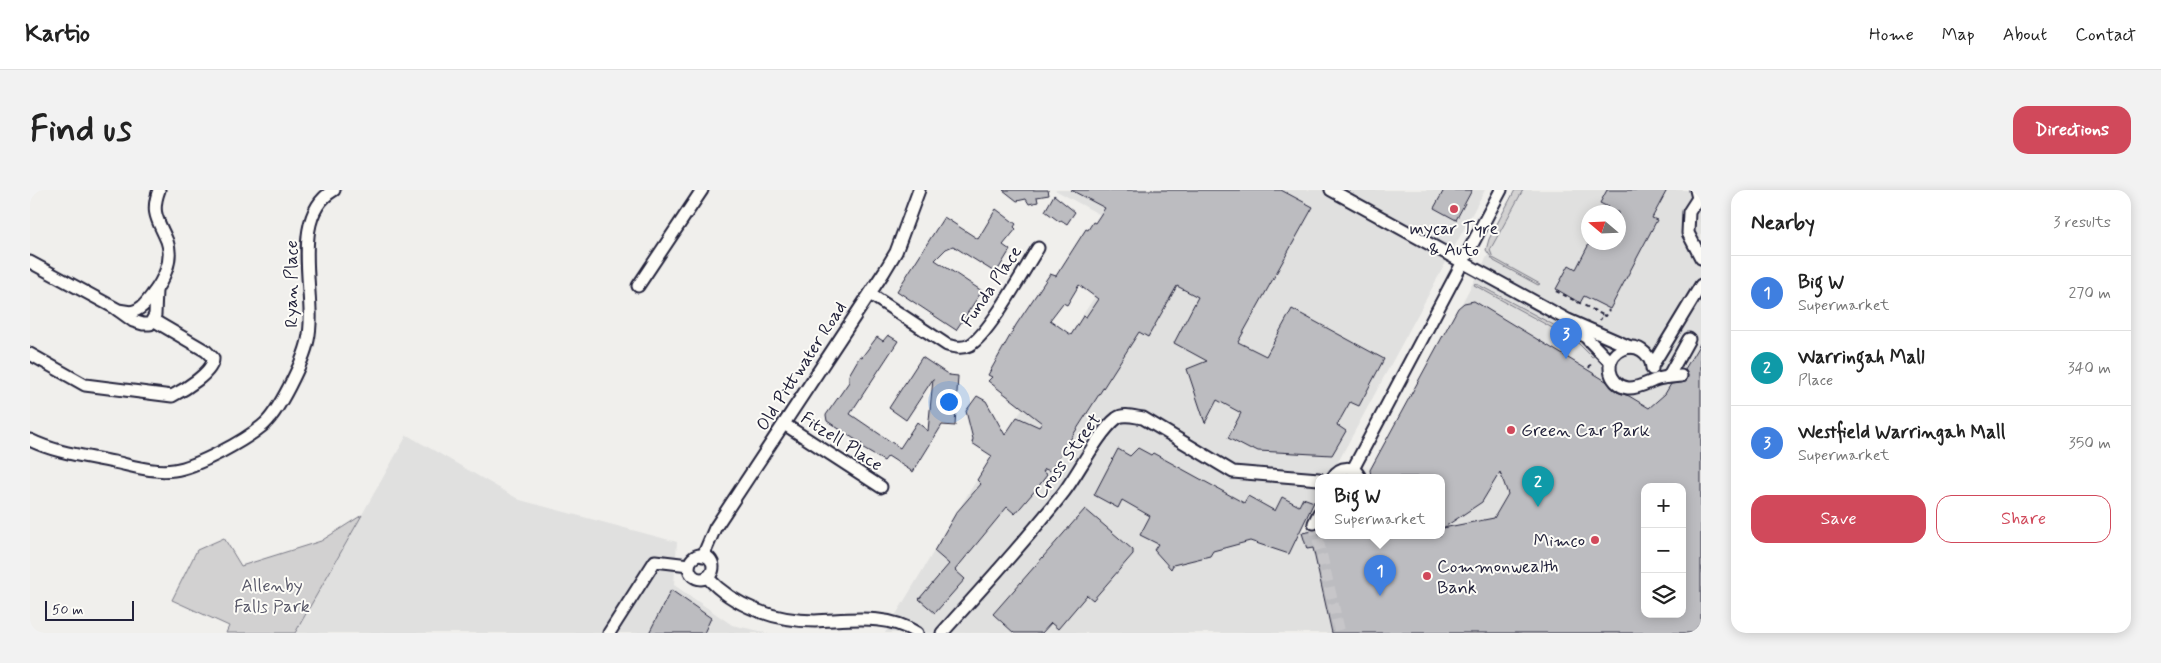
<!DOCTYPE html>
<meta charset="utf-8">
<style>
body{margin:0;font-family:Mynerve,sans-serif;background:#f2f2f2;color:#222}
.controls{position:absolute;right:15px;bottom:15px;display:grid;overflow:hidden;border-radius:10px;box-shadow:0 2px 12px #0003}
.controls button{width:45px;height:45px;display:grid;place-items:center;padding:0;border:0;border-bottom:1px solid #e0e0e0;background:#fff;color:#222;font:25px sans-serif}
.compass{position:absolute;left:1551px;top:15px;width:45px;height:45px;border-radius:50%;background:#fff;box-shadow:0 2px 12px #0003;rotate:289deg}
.scale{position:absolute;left:15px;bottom:12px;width:89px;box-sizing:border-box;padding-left:5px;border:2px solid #22223b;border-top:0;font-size:14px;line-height:18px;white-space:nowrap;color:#22223b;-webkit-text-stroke:4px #fdfcf7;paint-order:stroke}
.you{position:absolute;left:918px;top:211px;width:18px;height:18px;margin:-12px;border:4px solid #fff;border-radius:50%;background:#1a73e8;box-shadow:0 0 0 8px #1a73e833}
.badge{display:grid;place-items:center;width:32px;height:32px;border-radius:50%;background:#d1495b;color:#fff;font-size:16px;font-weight:700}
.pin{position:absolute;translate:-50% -41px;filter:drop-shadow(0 1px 2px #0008)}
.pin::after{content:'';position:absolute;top:26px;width:18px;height:15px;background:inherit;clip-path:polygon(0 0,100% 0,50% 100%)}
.popup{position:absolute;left:1285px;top:284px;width:130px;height:65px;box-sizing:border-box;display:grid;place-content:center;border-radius:10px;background:#fff;filter:drop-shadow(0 1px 4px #0005);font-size:16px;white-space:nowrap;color:#767676}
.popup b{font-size:19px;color:#222}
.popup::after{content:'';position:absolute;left:50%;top:100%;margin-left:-10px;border:10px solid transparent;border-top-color:#fff}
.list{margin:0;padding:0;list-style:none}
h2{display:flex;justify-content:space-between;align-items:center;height:65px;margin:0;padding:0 20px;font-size:21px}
h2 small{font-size:16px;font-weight:400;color:#767676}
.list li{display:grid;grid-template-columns:32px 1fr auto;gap:15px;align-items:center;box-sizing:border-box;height:75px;padding:0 20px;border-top:1px solid #e0e0e0}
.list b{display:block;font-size:19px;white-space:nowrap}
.list p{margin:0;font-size:16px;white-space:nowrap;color:#767676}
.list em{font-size:16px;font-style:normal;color:#767676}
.actions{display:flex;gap:10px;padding:15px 20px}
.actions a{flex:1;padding:11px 0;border:1px solid #d1495b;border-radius:15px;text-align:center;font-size:18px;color:#d1495b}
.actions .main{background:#d1495b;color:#fff}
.icon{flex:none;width:28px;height:28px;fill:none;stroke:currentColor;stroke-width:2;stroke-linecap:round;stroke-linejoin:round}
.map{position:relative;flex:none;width:1671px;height:443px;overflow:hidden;border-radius:15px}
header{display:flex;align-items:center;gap:30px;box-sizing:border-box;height:70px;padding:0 25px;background:#fff;border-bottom:1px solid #e0e0e0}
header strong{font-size:24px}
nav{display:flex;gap:28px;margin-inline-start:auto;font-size:18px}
.intro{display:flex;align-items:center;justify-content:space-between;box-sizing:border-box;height:120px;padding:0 30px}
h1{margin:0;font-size:35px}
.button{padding:12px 22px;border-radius:15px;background:#d1495b;color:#fff;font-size:18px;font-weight:700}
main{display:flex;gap:30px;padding:0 30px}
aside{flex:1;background:#fff;border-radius:15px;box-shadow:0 2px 12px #0003}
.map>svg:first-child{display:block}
.built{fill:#e0e0df;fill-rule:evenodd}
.green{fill:#d2d1d1;stroke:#7a7a86}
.building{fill:#bcbcc0;stroke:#22223b;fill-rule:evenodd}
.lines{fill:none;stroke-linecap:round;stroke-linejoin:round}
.minor-tunnel{stroke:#c7c6c9;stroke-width:11;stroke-dasharray:11 5.5;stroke-linecap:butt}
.minor-casing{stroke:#22223b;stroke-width:15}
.path{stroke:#22223b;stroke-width:2;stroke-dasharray:4 4;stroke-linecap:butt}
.minor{stroke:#fdfcf7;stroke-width:11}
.poi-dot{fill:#d1495b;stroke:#fdfcf7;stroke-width:2}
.labels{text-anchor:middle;stroke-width:4;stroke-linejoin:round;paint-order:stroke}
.poi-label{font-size:18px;fill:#22223b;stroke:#fdfcf7;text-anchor:start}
.street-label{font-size:18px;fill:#22223b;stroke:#fdfcf7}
.park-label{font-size:18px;fill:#575768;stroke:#fdfcf7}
</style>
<header>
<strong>Kartio</strong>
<nav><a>Home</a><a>Map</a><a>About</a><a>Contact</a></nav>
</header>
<div class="intro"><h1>Find us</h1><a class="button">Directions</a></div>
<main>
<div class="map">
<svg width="1671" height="443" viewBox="0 0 1671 443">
<rect width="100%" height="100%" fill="#f0efec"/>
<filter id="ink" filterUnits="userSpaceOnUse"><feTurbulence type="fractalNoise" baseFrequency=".02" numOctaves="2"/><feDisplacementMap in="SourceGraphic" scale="10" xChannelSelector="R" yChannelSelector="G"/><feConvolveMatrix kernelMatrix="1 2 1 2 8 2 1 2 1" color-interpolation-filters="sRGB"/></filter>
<g filter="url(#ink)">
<g class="built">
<path d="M1025,0H1455L1300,287H1289V308L1271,341L1289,331V345H1411V287H1340L1339,285L1493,0H1671V443H855L938,304L1105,44ZM1558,22H1588V52H1558ZM1615,297H1652V424H1615Z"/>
<path d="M377,245L490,310L647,352L644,395L702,435L739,443H265Z"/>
</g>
<g class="green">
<path d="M1485,0H1493L1460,60L1463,68L1510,94L1508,95L1464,71L1456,60L1459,49Z"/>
<path d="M1445,93L1548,148L1564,163V166L1562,167L1546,151L1444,95Z"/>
<path d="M332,325L265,443H196L199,436L142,410L167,360L194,348L211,376L291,351Z"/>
</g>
<g class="building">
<path d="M973,0H1018L1019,5L1007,7L1008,12L999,14L996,9L987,11Z"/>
<path d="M1041,0H1251L1283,17L1208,152L1236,166L1262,119L1354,169L1329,216L1320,212L1307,235L1316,241L1302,265L1228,261L1222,258L1221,260L1198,248L1211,223L1187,210L1175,233L1157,179L1177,171L1144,153L1168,107L1147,96L1118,147L1109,142L1029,267L1020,281L1015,279L1013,282L1017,285L1008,297L985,324L977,317L925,380L935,389L905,423L889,409L919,374L904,361L926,323L951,294L947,290L962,266L942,253L943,249L936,221L947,206L956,211L975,245L987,227L1009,237L1012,233L958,191L962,187L958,185L986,135L1020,84L1026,86L1056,39L1058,40L1063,32L1065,33L1075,18ZM1049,95L1068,109L1056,127L1053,126L1041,145L1020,130L1033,113L1037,115Z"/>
<path d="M1414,0H1442L1426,30L1404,18Z"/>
<path d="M1577,0H1637L1622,28L1627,30L1580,119L1554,106L1550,113L1526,99L1539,75L1546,79L1560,52H1588V22H1576L1578,17L1570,13Z"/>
<path d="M1024,5L1045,22L1037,34L1031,30L1030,32L1015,21Z"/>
<path d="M966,19L986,34L984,37L986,39L973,55L980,60L966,83L923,56L916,59L905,70L952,101L926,140L867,101L914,27L948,49Z"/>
<path d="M1444,111L1576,191L1587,202L1599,206L1619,218L1635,204L1641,194L1656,192L1658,186L1655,179L1671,152V432L1664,443H1302L1283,358L1277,359L1272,343L1289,340V345H1411V287H1341L1340,280L1428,118L1434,113ZM1470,282L1478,304L1464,328L1413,338L1452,312ZM1615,297H1652V424H1615Z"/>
<path d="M858,145L868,151L820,224L870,258L887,232L898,241L903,189L876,230L859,218L892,167L919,185L928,186L925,236L912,235L883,282L858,266L854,271L830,257L832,254L797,231L796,225L819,192V185L830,166L832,167L847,147L853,151Z"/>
<path d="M1108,258L1121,265L1123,263L1214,313L1218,306L1245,321L1252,307L1269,316L1273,308L1284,312L1259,364L1220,351L1183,361L1180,366L1143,375L1141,379L1124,360L1128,354L1110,345L1120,326L1092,310L1088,318L1064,305L1088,259L1100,266Z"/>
<path d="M1055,319L1103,360V364L1063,410L1057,405L1028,439L1021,433L1012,443H984L963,424Z"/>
<path d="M641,400L681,428L674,443H619Z"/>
</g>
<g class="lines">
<path class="minor-tunnel" d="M1284,333L1310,443"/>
<g class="minor-casing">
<g id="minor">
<path d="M1301,0L1538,130L1600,157"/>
<path d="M1666,0L1668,8L1659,22L1658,43L1671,68"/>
<path d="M0,72L85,118L103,131L113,134H120L125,125L126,100"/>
<path d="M608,96L672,0"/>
<path d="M840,104L917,155C925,157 932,159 940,155C959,144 994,80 1008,58"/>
<path d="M88,120L101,122C111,120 116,113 122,105C133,91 144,70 137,51C129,31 120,24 129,0"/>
<path d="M1543,134L1580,172"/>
<path d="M0,164L55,195L142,206C154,200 184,182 183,168L176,161L123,130"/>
<path d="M1622,176C1619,163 1607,153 1593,159C1573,167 1577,195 1598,198C1608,199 1618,192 1628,189C1635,187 1643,187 1651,186"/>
<path d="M1622,179V176L1671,95"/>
<path d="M1638,187L1659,149"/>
<path d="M754,234L851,297"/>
<path d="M0,250C26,263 56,266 84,272C103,276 124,283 144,280C167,277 214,251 232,236C248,224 274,170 278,150C288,107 257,27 304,0"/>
<path d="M1323,279L1471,0"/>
<path d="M1303,287C1310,276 1323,275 1330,287"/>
<path d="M1284,333L1289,323"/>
<circle cx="671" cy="377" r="12"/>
<path d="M673,366L685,338L854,82L866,62L889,0"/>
<path d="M677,387C704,417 746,431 785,431C819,430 857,423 887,443"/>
<path d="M579,443L625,371L659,375"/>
<path d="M912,443C953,397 996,351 1034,302C1049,282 1068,243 1087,228C1094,223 1105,227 1113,228L1203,282L1289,289"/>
</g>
</g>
<g class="path">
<path d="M1526,101L1573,125L1570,130"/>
<path d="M1573,125L1575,126L1579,120"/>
<path d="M1559,178L1562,171"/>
</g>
<use href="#minor" class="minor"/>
</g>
</g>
<g class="poi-dot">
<circle cx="1424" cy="19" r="5"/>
<circle cx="1481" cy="240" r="5"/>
<circle cx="1565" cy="350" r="5"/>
<circle cx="1397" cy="386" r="5"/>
</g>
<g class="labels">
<g class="poi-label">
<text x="1424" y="44" text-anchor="middle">mycar Tyre<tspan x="1424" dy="21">&amp; Auto</tspan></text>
<text x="1491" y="246">Green Car Park</text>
<text x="1555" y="356" text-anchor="end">Mimco</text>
<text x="1407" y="382">Commonwealth<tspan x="1407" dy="21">Bank</tspan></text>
</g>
<g class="street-label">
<text transform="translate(261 94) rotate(-90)" y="6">Ryan Place</text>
<text transform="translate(961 96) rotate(-56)" y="6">Funda Place</text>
<text transform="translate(771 176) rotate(-57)" y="6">Old Pittwater Road</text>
<text transform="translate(812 251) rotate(33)" y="6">Fitzell Place</text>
<text transform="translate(1037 266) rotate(-54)" y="6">Cross Street</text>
</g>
<g class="park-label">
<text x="242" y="401">Allenby<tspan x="242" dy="21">Falls Park</tspan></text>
</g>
</g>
</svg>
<div class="controls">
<button>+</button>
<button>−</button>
<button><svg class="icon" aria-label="layers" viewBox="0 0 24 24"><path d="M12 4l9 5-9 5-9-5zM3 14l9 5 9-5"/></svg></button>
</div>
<svg class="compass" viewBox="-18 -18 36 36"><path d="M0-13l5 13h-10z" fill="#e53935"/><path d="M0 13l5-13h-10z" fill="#767676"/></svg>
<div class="scale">50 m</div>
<div class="you"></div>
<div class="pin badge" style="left:1350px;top:406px;background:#3f7fe0">1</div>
<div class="popup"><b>Big W</b>Supermarket</div>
<div class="pin badge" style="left:1508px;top:317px;background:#0f9aa8">2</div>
<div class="pin badge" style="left:1536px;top:169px;background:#3f7fe0">3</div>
</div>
<aside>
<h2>Nearby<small>3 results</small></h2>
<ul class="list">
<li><span class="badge" style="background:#3f7fe0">1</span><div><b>Big W</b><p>Supermarket</p></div><em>270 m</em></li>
<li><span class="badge" style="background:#0f9aa8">2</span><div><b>Warringah Mall</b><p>Place</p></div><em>340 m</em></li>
<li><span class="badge" style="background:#3f7fe0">3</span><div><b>Westfield Warringah Mall</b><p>Supermarket</p></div><em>350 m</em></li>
</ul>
<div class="actions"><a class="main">Save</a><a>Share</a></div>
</aside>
</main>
